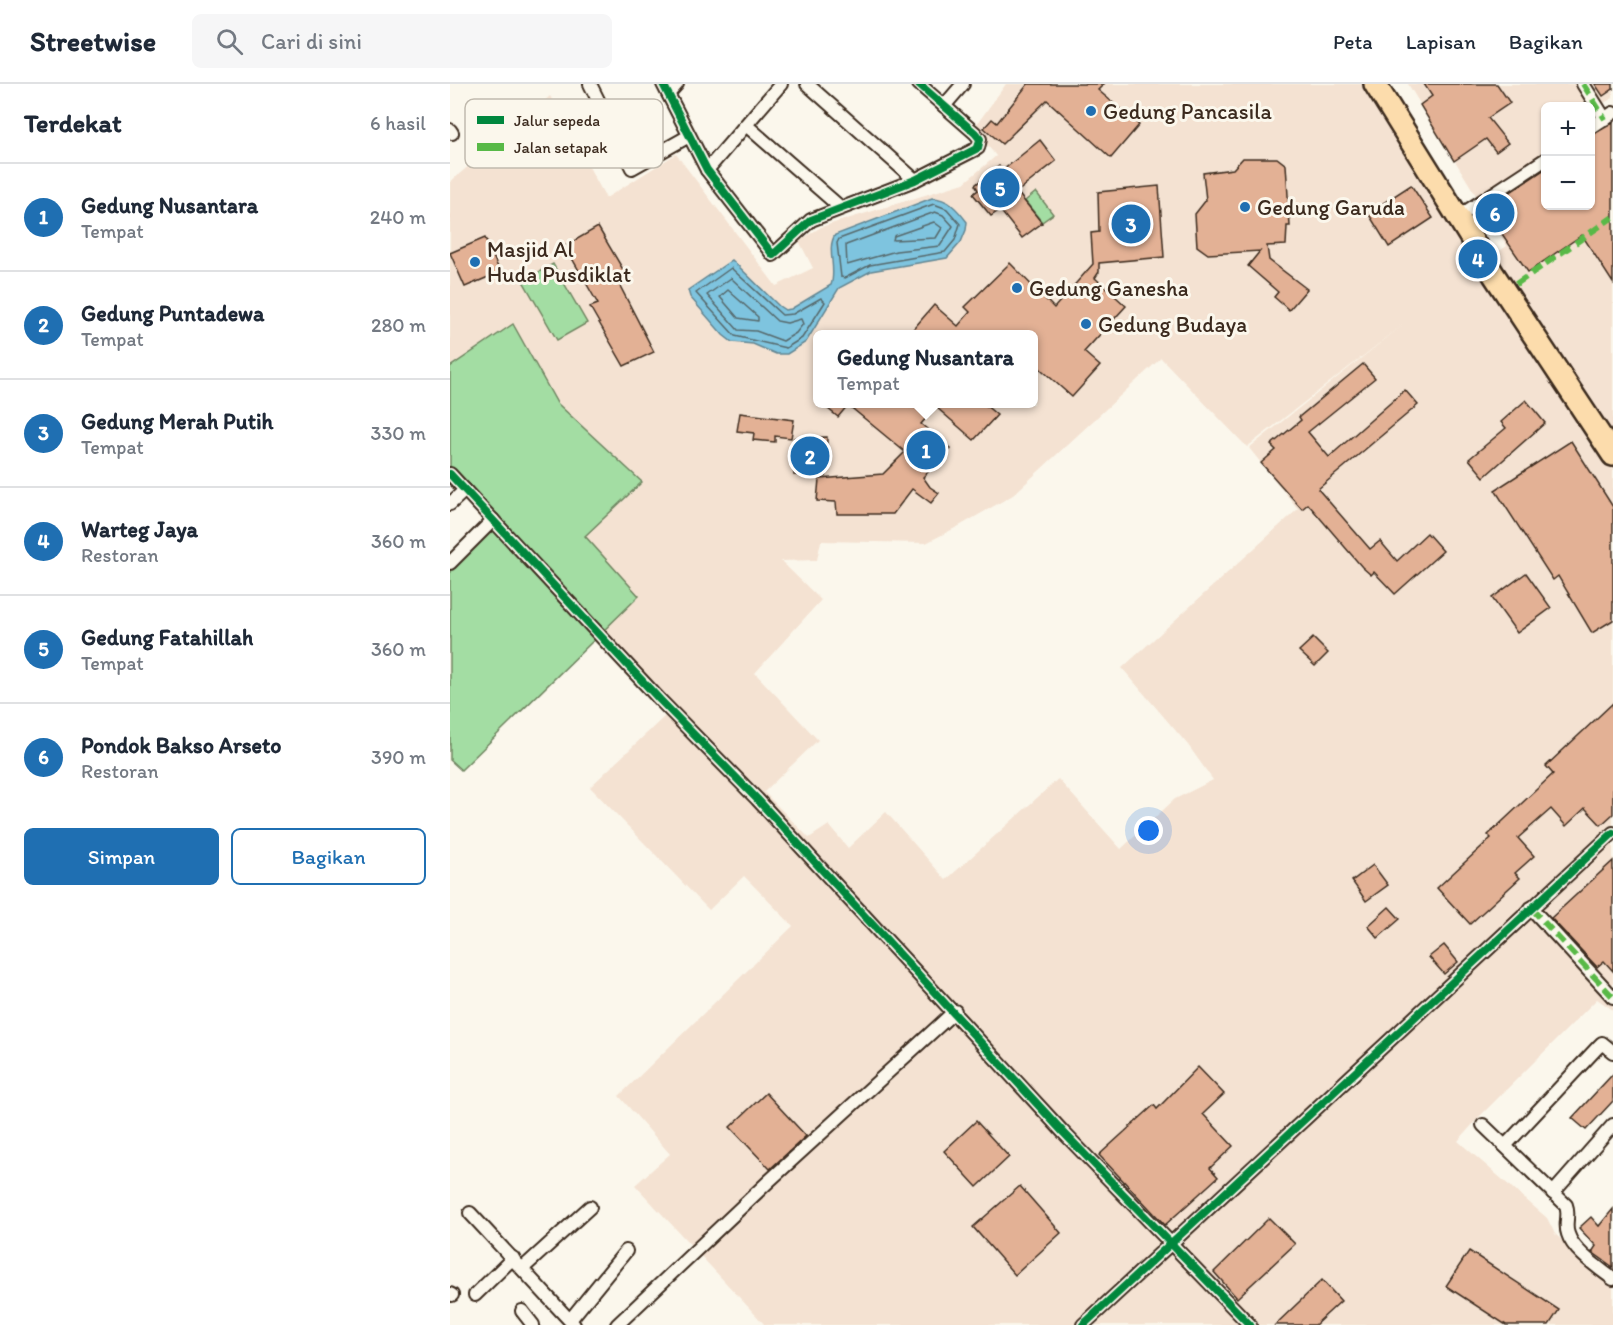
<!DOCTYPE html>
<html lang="id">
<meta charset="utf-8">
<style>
body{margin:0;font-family:Itim,sans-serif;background:#f6f6f7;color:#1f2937}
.controls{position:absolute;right:18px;top:18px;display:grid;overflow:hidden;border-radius:9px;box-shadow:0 2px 4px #0004}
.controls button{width:54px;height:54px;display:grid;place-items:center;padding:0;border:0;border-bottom:2px solid #e0e1e3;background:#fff;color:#1f2937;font:30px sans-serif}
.you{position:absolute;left:699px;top:747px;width:21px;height:21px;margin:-15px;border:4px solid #fff;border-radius:50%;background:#1a73e8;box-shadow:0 0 0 9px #1a73e833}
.badge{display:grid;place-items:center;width:39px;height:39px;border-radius:50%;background:#1f6fb2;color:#fff;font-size:20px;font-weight:700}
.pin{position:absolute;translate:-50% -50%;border:3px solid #fff;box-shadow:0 2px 6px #0006}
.popup{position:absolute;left:363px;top:246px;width:225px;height:78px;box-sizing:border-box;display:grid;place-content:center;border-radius:9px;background:#fff;filter:drop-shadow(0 2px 4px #0005);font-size:20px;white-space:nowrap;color:#747a83}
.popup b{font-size:22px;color:#1f2937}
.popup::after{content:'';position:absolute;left:50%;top:100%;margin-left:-12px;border:12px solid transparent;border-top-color:#fff}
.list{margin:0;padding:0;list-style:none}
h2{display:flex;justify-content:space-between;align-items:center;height:78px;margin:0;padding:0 24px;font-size:26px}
h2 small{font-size:20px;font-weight:400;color:#747a83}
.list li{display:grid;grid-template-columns:39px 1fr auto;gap:18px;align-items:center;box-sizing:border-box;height:108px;padding:0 24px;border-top:2px solid #e0e1e3}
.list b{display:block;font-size:22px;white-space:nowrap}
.list p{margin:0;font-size:20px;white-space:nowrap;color:#747a83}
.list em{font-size:20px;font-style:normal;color:#747a83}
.actions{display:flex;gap:12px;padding:18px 24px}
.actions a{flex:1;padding:14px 0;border:2px solid #1f6fb2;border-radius:9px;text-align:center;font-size:21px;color:#1f6fb2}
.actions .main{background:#1f6fb2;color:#fff}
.icon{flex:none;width:33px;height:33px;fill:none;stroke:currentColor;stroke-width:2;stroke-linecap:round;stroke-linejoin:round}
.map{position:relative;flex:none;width:1163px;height:1241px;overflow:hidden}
header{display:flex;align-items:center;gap:36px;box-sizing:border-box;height:84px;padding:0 30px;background:#fff;border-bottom:2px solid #e0e1e3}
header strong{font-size:28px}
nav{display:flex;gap:33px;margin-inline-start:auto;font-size:21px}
.search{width:420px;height:54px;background:#f6f6f7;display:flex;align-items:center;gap:15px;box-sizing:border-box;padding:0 21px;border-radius:9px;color:#747a83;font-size:22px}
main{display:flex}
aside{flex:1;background:#fff}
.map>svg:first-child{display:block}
.built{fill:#f4e2d2;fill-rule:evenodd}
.green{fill:#a3dda3;stroke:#6f8460;stroke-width:1.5}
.water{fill:#7ec4df;stroke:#638692;stroke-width:1.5}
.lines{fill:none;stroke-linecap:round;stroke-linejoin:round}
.shore{stroke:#56686b;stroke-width:1.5}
.building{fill:#e3b195;stroke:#3b2a1e;stroke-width:1.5}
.street-casing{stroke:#3b2a1e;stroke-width:16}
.highway-casing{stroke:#3b2a1e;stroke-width:26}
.street{stroke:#fbf7ec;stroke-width:12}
.highway{stroke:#fcdcac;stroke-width:21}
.quiet{stroke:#58b947;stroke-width:6;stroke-dasharray:12 6;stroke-linecap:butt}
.cycleway-casing{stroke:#fbf7ec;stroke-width:11}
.cycleway{stroke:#00873e;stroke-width:8}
.poi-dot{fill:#1f6fb2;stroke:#fbf7ec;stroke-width:2}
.labels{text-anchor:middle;stroke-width:6;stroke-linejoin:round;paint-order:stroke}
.poi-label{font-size:22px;fill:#3b2a1e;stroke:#fbf7ec;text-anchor:start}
.key{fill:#fbf7ec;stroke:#c1baae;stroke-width:1.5}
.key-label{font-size:16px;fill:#3b2a1e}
</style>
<header>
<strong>Streetwise</strong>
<div class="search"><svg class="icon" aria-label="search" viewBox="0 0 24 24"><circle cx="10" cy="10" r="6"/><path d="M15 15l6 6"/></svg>Cari di sini</div>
<nav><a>Peta</a><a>Lapisan</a><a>Bagikan</a></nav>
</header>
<main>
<aside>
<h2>Terdekat<small>6 hasil</small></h2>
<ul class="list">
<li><span class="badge">1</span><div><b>Gedung Nusantara</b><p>Tempat</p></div><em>240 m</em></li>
<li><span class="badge">2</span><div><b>Gedung Puntadewa</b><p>Tempat</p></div><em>280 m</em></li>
<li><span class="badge">3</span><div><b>Gedung Merah Putih</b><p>Tempat</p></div><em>330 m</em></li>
<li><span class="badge">4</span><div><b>Warteg Jaya</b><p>Restoran</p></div><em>360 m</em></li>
<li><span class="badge">5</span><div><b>Gedung Fatahillah</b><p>Tempat</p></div><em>360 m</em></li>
<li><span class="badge">6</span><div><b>Pondok Bakso Arseto</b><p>Restoran</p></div><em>390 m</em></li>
</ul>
<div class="actions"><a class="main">Simpan</a><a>Bagikan</a></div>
</aside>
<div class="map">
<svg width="1163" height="1241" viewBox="0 0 1163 1241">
<rect width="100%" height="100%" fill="#fbf7ec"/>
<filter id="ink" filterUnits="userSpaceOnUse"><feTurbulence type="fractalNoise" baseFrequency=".0167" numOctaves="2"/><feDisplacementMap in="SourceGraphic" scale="12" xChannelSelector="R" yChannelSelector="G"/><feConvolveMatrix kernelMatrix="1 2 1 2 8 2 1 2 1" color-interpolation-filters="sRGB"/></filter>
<g filter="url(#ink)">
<path class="built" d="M556,0H914L1030,180L1057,162L958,0H1163V14L1152,20L1163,35V926L1147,915L1030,1032L1008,1057L1097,1134L1105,1150L1163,1200V1241H315L185,1101L220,1070L169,1012L343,842L294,792L259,826L140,703L215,632L144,555L189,512L135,452L193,398L108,319L63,240L0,282V98L100,12L156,114L226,70L326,202L363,184L349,157L371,143L514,99L546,72L524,44ZM1096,22H1140V122H1096ZM954,240L799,364L848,425L672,584L738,661L763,696L725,715L671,765L608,695L496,796L436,728L398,764L379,741L359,754L314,708L368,656L305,589L371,516L331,477L367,476L371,457L476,459L511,441L563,411L711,274L797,363ZM368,250H584V320H368Z"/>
<g class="green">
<path d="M586,108L603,130L592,138L575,117Z"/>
<path d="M103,180L137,239L107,256L73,197Z"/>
<path d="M63,240L107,319L192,398L135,452L189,512L11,686L0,676V486L45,441L0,395V283Z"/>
</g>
<path class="water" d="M482,114C498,114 508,126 517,138L516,146L511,158L497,174L421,187L389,204L356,258L337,270H326L303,260L282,258L273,251L240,213L238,206L282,176L329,222L335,226L341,225L381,201C387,185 376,165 385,151Z"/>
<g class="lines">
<g class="shore">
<path d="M484,120L497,125L510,140L505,156L495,168L420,181L395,194L391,193L387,159L389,155Z"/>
<path d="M485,128L493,131L503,142L490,162L446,167L397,181L396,161Z"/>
<path d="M484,138L492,144L486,154L443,156L444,152Z"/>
<path d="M281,184L332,231L343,230L371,214L375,218L352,254L336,264L285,252L246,209Z"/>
<path d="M281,194L327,237L337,239L351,235L353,240L346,249L333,257L306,247L288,246L257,211Z"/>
<path d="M278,206L308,233V237L288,234L270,213Z"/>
</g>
</g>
<g class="building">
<path d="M578,0H654L648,6L689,41L661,74L597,16L552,60L534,44L542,35L547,39Z"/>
<path d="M974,0H1047L1060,19L1038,34L1058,59L1046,68L1036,55L1004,77L970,21L982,12Z"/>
<path d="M1145,0H1163V5L1153,12Z"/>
<path d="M1163,39V199L1132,151L1078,188L1035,125L1095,85V122H1140V52Z"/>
<path d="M590,56L606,77L567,108L592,139L572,154L550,126L541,132L523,110L528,106L525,101L549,82L553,86Z"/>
<path d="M793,74H827L836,81L840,142H837L836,161L817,162L819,176L857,205L839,226L824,213L828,208L798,182L810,167L758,170L747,162L745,130L756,116L753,89L783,85Z"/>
<path d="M961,101L983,134L939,163L918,129Z"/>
<path d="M709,102L714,173L649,179V188L645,194L676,222L634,268L650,282L622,313L584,279V250H459L484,221L508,242L520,228L515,223L560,179L604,224L643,180L641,149L649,148L648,108Z"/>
<path d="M148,143L178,194L169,200L204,268L174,282L140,223L148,220L115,162Z"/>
<path d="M35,154L50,188L15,203L0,169Z"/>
<path d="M913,280L925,294L858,348L879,373L955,306L968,321L868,405L920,465L930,457L947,477L977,449L993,467L945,510L924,488L921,491L912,483L858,420L852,425L811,379L826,366L821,361L851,336L849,333Z"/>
<path d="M1076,316L1095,339L1034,393L1019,375L1056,344L1051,338Z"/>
<path d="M372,320H534L547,331L524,356L486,323L471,340L501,365L473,393L480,403L489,409L481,419L462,405L443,430H387L386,418L367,417L369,395L433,390L455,368L398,321L388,333Z"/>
<path d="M290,329L344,336L341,354L325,352V358L303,356L304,349L287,347Z"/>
<path d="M377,353L376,392L344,391V354Z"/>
<path d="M1121,357L1163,423V536L1142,549L1108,492L1103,496L1045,406Z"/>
<path d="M1076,489L1101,524L1067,549L1042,514Z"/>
<path d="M863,554L878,569L865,582L849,567Z"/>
<path d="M1163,619V730L1151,741L1135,724L1116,742L1101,725L1068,754L1084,772L1065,789L1070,794L1020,840L987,804L1041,754L1038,751L1103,690L1096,682Z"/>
<path d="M1163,777V887L1154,877L1147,883L1101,834Z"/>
<path d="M923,781L938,801L916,817L902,797Z"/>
<path d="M939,823L950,835L928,854L918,842Z"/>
<path d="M994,861L1008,878L994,890L979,873Z"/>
<path d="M748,983L774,1010L753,1030L783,1062L760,1084L768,1093L715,1141L649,1071L704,1021L707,1025Z"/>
<path d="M1163,990V1017L1136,1046L1122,1034Z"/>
<path d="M316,1009L356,1052L320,1085L280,1043Z"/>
<path d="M526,1037L559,1073L527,1103L494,1067Z"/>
<path d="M570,1102L611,1149L565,1191L523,1143Z"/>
<path d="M1163,1125V1183L1142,1168L1146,1162L1129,1144L1141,1133L1149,1142Z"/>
<path d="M819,1134L845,1160L787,1214L764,1188Z"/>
<path d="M1019,1167L1109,1226L1099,1241H1056L996,1202Z"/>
<path d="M872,1196L891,1217L865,1241H825Z"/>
</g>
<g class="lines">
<g class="street-casing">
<g id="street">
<path d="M140,0L182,84L239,52"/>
<path d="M213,0L257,86L323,171L361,136L465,96L528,64L530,55L525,49L469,0"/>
<path d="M357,0L465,96"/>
<path d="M1133,0L1155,35"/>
<path d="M219,9L227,0"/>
<path d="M494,22L513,0"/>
<path d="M296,41L390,123"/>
<path d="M1140,44L1163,29"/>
<path d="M0,46L2,49"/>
<path d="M257,86L331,0"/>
<path d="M1017,127L1096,75"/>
<path d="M0,390L210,616L307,715L613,1048L800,1241"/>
<path d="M0,420L15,406"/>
<path d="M0,479L43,436"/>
<path d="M1081,824L1163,913"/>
<path d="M1033,1041L1116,1121C1120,1131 1114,1140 1118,1150C1123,1167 1149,1184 1163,1195"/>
<path d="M1055,1062L1147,964L1152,959L1163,968"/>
<path d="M1103,1109L1163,1041"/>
<path d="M20,1129L124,1241"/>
<path d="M73,1184L140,1123"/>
<path d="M0,1210L2,1211"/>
<path d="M25,1211L63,1174"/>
<path d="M72,1227L83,1241"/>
<path d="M120,1236L176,1167"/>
<path d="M167,1241L319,1097L505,927"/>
<path d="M633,1241L1163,749"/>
</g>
</g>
<g class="highway-casing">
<path id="highway" d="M925,0L1044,191L1163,371"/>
</g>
<use href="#street" class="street"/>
<use href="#highway" class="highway"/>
<g class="quiet">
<path d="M1133,0L1155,35"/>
<path d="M1066,200L1163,133"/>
<path d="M1081,824L1163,913"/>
</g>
<g class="cycleway-casing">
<g id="cycleway">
<path d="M213,0L257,86L323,171L361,136L465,96L528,64L530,55L525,49L469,0"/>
<path d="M0,390L210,616L307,715L613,1048L800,1241"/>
<path d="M633,1241L1163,749"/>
</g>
</g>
<use href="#cycleway" class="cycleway"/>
</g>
</g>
<g class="poi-dot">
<circle cx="641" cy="27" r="6"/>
<circle cx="795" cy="123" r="6"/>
<circle cx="25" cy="178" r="6"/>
<circle cx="567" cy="204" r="6"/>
<circle cx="636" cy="240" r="6"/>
</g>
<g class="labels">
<g class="poi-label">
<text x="653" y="35">Gedung Pancasila</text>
<text x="807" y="131">Gedung Garuda</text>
<text x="37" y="173">Masjid Al<tspan x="37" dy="25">Huda Pusdiklat</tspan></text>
<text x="579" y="212">Gedung Ganesha</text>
<text x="648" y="248">Gedung Budaya</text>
</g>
</g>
<rect x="15" y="15" width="198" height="69" rx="9" class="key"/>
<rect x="27" y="32" width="27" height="8" fill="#00873e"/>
<rect x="27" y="59" width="27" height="8" fill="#58b947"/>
<g class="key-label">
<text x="64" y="42">Jalur sepeda</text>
<text x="64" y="69">Jalan setapak</text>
</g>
</svg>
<div class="controls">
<button>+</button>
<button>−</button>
</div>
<div class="you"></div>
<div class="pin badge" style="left:476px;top:366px">1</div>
<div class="popup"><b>Gedung Nusantara</b>Tempat</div>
<div class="pin badge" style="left:360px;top:372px">2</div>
<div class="pin badge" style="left:681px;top:140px">3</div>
<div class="pin badge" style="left:1028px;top:175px">4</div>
<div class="pin badge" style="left:550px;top:104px">5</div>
<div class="pin badge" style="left:1045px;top:129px">6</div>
</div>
</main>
